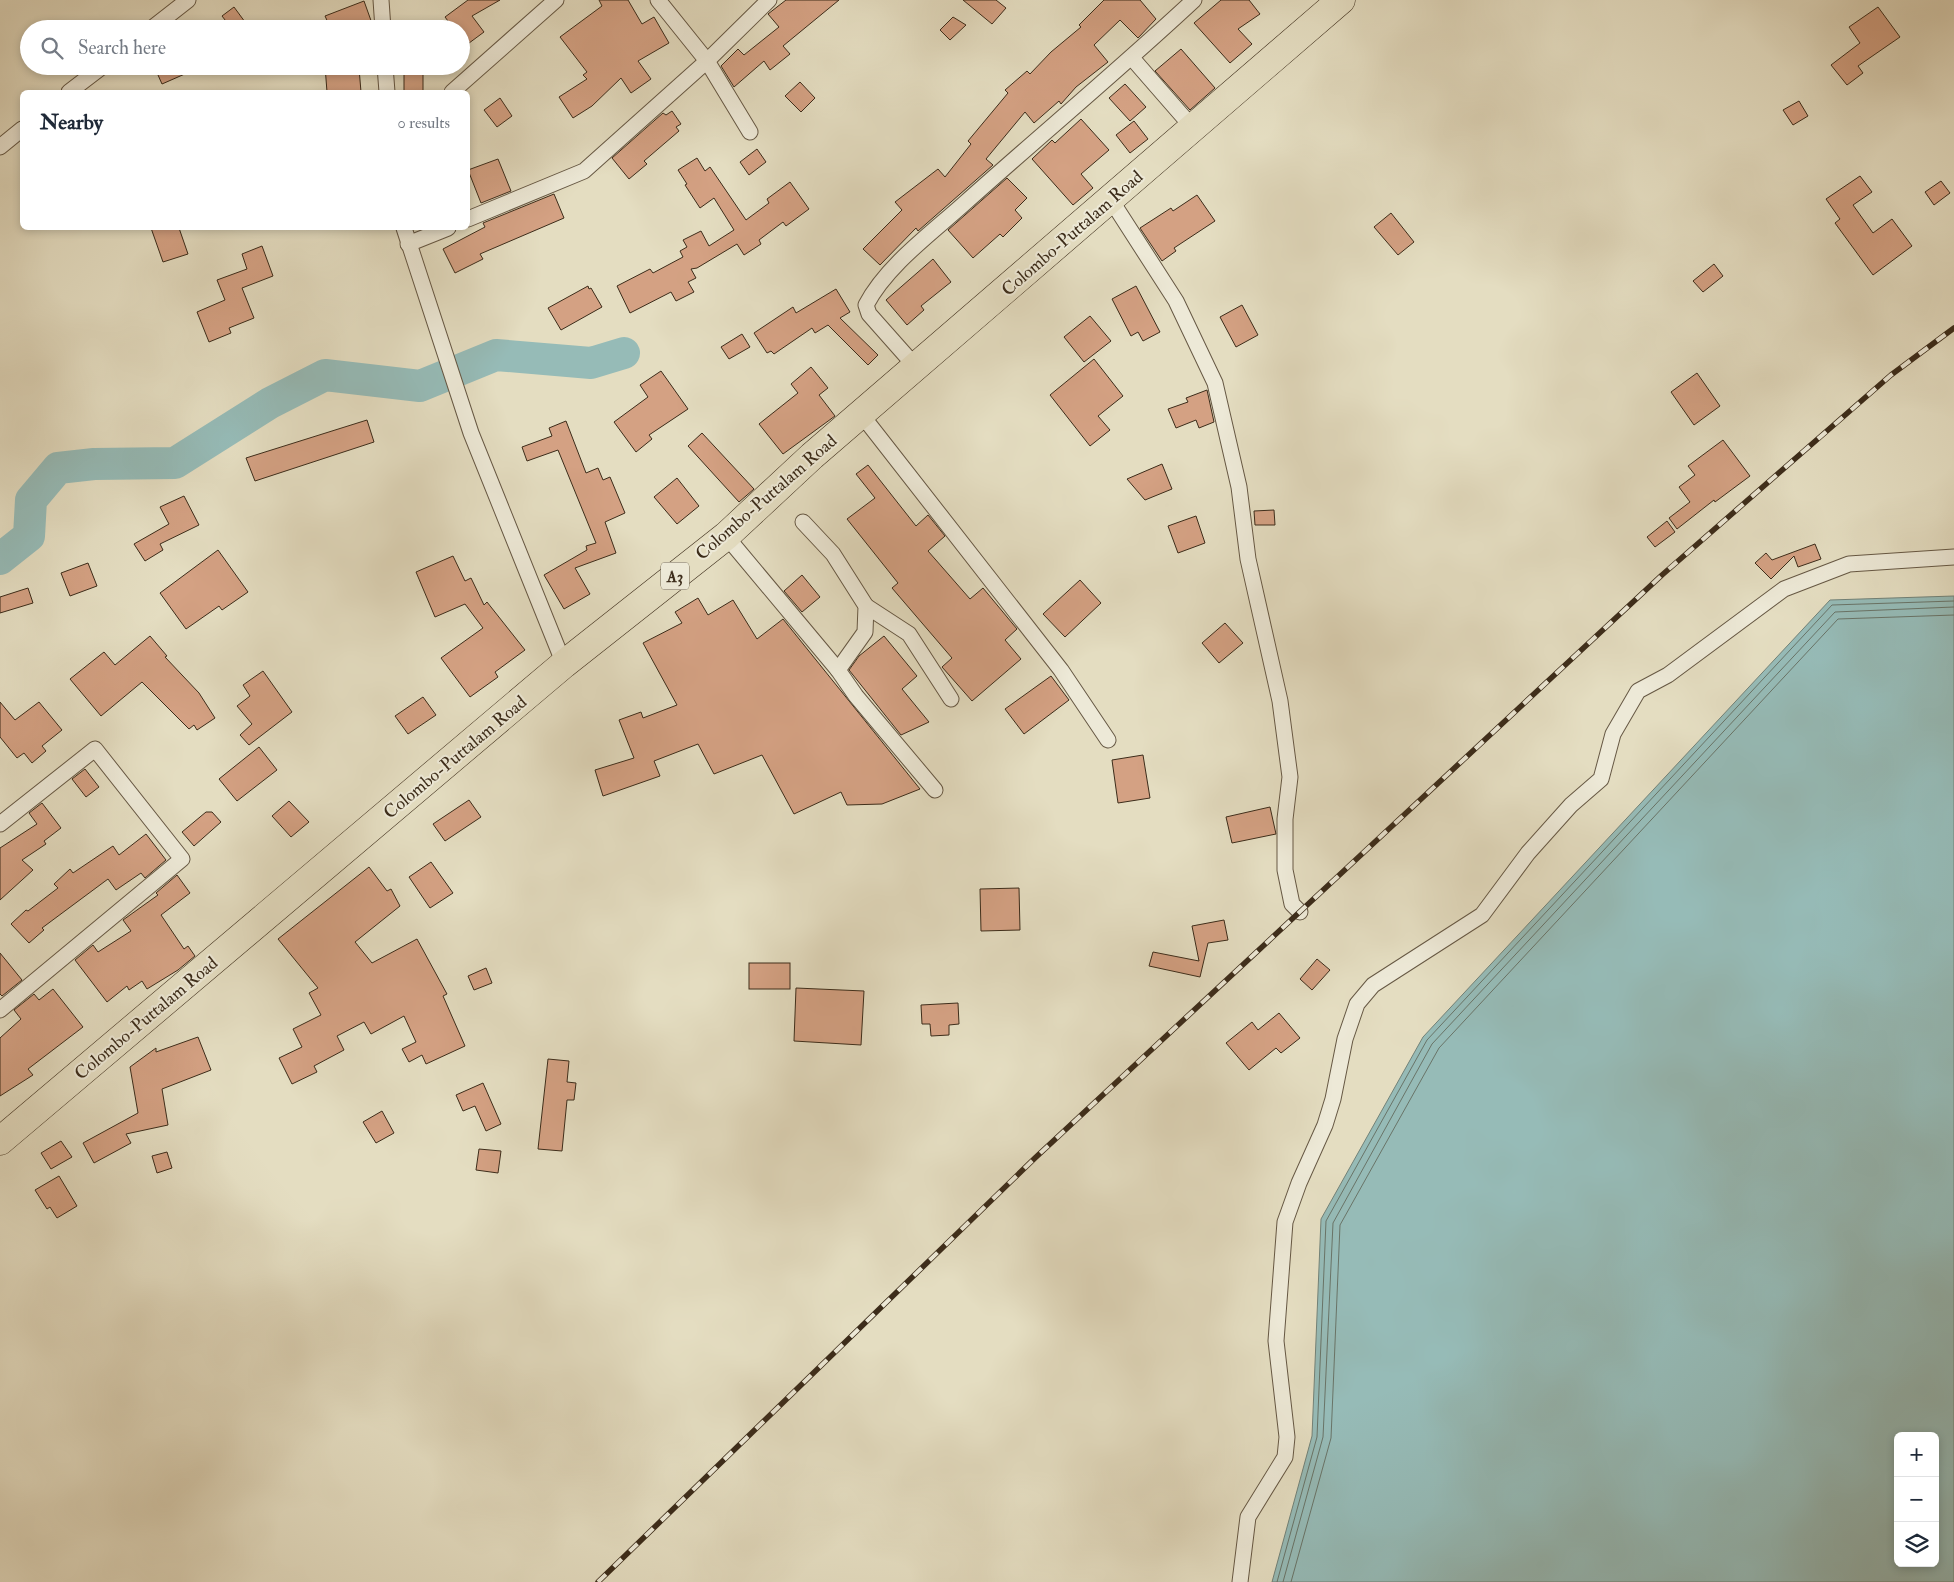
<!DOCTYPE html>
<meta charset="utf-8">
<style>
body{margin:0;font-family:"IM FELL Double Pica",serif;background:#f6f6f7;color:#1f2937}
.controls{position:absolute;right:15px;bottom:15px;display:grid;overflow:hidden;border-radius:8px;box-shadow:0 2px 8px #0003}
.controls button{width:45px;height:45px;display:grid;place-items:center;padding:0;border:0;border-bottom:1px solid #e0e1e3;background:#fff;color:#1f2937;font:25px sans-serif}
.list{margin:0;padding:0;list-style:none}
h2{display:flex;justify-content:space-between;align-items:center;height:65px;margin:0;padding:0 20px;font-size:21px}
h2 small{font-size:16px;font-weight:400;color:#747a83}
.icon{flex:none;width:28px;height:28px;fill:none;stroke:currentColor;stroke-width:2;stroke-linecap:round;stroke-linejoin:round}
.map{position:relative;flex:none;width:1954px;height:1582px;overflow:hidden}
.search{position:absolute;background:#fff;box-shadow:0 2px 8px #0003;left:20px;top:20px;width:450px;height:55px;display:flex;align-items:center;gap:12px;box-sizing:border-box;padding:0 18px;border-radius:28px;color:#747a83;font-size:19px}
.panel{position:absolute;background:#fff;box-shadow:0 2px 8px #0003;left:20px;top:90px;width:450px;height:140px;border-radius:8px}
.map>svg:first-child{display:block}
.water{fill:#96bbb7;stroke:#728278;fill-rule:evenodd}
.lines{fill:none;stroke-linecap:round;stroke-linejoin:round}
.shore{stroke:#697468;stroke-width:1}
.river{stroke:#96bbb7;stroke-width:32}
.building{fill:#d4a183;stroke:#3c2c1a}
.street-casing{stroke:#665844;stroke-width:17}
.highway-casing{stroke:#3c2c1a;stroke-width:29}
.street{stroke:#ede9d7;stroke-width:15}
.highway{stroke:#e4ddc1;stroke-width:28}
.rail-casing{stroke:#3c2c1a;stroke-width:5.5}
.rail{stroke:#ede9d7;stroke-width:4;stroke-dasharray:11;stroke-linecap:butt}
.labels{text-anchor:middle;stroke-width:4;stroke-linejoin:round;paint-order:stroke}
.shield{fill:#ede9d7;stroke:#716553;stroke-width:1}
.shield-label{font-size:16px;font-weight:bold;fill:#3c2c1a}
.street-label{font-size:18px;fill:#3c2c1a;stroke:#ede9d7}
</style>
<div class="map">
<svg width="1954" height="1582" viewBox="0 0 1954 1582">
<rect width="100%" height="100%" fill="#e4ddc1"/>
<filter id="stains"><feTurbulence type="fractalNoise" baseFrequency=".004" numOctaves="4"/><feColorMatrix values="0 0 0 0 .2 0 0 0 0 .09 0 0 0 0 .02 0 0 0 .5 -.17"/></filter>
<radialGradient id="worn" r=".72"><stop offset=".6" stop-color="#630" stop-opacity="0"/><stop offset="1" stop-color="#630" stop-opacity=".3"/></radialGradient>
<path class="water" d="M1954,596V1582H1272L1312,1436L1321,1219L1423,1037L1830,600ZM1898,1436H1935V1563H1898Z"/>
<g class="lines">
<g class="shore">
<path d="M1277,1582L1317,1437L1326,1221L1427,1040L1832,605L1954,601"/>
<path d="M1283,1582L1323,1437L1333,1223L1432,1044L1835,612L1954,607"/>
<path d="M1291,1582L1331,1438L1340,1225L1439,1048L1838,619L1954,615"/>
</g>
<path class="river" d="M0,559L29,536L31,500L58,468L94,464L175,463L270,403L325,375L420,386L496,355L591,363L624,353"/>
</g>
<g class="building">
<path d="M468,0H500L472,16L484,32L461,49V29H454L445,17Z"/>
<path d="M599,0H628L642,24L654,17L669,43L638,61L651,79L631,93L621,78L592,106L573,118L559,97L587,79L583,75L587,72L560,37L602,6Z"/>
<path d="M786,0H839L783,46L790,54L770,70L764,61L734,87L721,66L738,49L744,55L779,27L768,14Z"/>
<path d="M963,0H996L1006,8L992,24Z"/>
<path d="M1104,0H1140L1156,19L1138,38L1120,20L1094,45L1108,62L1076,87L1061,104L1059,101L1034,123L1025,112L986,159L993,165L918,231L916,228L880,265L863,249L902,210L895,202L938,169L945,177L971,144L968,141L1008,93L1005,90L1027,71L1030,74L1051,52L1081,27L1079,25Z"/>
<path d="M1221,0H1249L1260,14L1238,29L1252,44L1230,63L1194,23Z"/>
<path d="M364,1L374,29H331L325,16Z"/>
<path d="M234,7L245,22L232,29L222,16Z"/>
<path d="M1878,7L1900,37L1858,66L1863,73L1847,85L1831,65L1860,43L1849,27Z"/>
<path d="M953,17L966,25L950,40L940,30Z"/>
<path d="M1181,49L1215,88L1190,110L1155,71Z"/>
<path d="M154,66H203L162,84Z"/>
<path d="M325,66H341V69L359,68L361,92H327Z"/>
<rect x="404" y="67" width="19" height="25"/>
<path d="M800,82L815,98L801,112L785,96Z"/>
<path d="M1125,84L1146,107L1130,121L1109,98Z"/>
<path d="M500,98L512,116L497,127L484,110Z"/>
<path d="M1799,101L1808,116L1793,125L1783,110Z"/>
<path d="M672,111L681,124L676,127L679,131L644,161L647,164L629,179L612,158L663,113L666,115Z"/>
<path d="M1081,119L1109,150L1081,174L1093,188L1073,205L1032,159L1052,140L1055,143Z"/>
<path d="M1134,121L1148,139L1130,153L1116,135Z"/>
<path d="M757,149L766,162L749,175L740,162Z"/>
<path d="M697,158L705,171L710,167L746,220L769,203L767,199L790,182L809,209L786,226L783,222L759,240L761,244L744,255L737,244L697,268L691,269L696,278L688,282L694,292L676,301L671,292L630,313L617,286L650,269L653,273L683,257L680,251L687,247L683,240L701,231L709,246L734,230L714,198L700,208L685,185L687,184L678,170Z"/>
<path d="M498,159L511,191L481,203L468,170Z"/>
<path d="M1860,176L1872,192L1853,205L1873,233L1892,219L1912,246L1873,275L1835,223L1840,219L1826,199Z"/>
<path d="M1007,178L1027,198L1015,210L1022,218L1003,237L1000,234L973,258L948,230Z"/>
<path d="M1941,181L1950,193L1934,205L1925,192Z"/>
<path d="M554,194L564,218L480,254L483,259L455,273L443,249L485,227L483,223Z"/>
<path d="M1197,195L1215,221L1174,248L1176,251L1162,261L1140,228L1171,208L1173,211Z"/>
<path d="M1391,213L1414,242L1398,255L1374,227Z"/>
<path d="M151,228H179L188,254L163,262Z"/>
<path d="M262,246L273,276L242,288L254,318L229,328L231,333L209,342L197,312L225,300L217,280L247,269L242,254Z"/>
<path d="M933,259L951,282L921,306L924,310L907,325L886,300Z"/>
<path d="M1714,264L1723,276L1703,292L1693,281Z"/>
<path d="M588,286L589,289L591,288L602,307L561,330L548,308Z"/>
<path d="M1136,286L1160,332L1143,341L1138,332L1131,336L1112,299Z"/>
<path d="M836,289L850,312L840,318L878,355L868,365L828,325L815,333L812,328L774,354L771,351L767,353L754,333L793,307L796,313Z"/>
<path d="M1242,305L1258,335L1236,347L1220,317Z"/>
<path d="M1090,316L1111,341L1084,362L1064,337Z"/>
<path d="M742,334L750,347L729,359L721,347Z"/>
<path d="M1094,359L1123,396L1098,416L1110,430L1090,446L1050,395Z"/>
<path d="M811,367L828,388L819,395L835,416L783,454L759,424L798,393L791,384Z"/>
<path d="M661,371L688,409L649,435L652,439L636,452L614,422L648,397L640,385Z"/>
<path d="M1697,373L1720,406L1694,425L1671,392Z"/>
<path d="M1207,390L1214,422L1199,428L1196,420L1176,428L1168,409L1188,402L1186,398Z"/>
<path d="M367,420L374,442L255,481L246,458Z"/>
<path d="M566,421L586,473L598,468L603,480L610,477L625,513L605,522L616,553L575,568L590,594L564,609L544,575L587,550L586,546L596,543L558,450L527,461L522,447L552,436L549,428Z"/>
<path d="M702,433L754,489L739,502L688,446Z"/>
<path d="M1723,440L1750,476L1715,502L1714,500L1677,529L1669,518L1690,502L1679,487L1695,475L1688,466Z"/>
<path d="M1162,464L1172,489L1145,500L1127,479Z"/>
<path d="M868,465L916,526L928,515L945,536L928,551L970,599L983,588L1017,629L1005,640L1021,659L972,701L942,667L952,658L892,588L898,583L847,519L875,498L856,474Z"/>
<path d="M677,478L699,506L677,524L654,497Z"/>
<path d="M184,496L199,525L160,544L163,550L145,561L134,544L169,524L160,507Z"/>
<path d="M1274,510L1275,525H1255L1254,511Z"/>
<path d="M1196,516L1205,543L1178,553L1168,526Z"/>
<path d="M1667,521L1675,532L1655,547L1647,537Z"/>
<path d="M1815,544L1821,559L1798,567L1794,556L1771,579L1755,563L1766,553L1772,560Z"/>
<path d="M218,550L248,592L222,610L219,606L186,629L160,593Z"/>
<path d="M453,556L465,581L471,578L484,605L487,602L525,650L495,672L498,677L470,697L441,658L483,628L465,604L435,617L416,572Z"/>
<path d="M88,563L97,586L70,596L61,573Z"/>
<path d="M802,575L820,597L802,612L784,591Z"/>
<path d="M1080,580L1101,603L1065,637L1043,614Z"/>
<path d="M28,588L33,603L0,613V597Z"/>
<path d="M698,598L708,615L733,600L757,639L783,619L920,789L882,804L847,805L841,792L794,814L762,755L714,774L698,744L654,761L660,776L603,796L595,770L634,758L619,720L641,712L643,718L677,705L643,643L682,623L675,612Z"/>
<path d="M1225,623L1243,643L1219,663L1202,643Z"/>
<path d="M150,636L167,656L165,657L199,693L215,718L197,730L194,725L189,729L142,682L101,716L70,679L104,652L115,665Z"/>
<path d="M884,636L917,676L902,689L929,722L901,735L849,670L859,656Z"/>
<path d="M263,671L292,712L249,745L240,735L252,724L237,706L250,696L243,685Z"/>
<path d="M1051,676L1069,700L1024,734L1005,709Z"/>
<path d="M423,697L436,715L408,734L395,716Z"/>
<path d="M0,702L15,720L39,702L62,730L42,746L46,751L32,763L24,753L17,758L0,737Z"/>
<path d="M259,747L277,770L237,801L219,779Z"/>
<path d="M1143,755L1150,798L1118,803L1112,760Z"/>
<path d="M85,769L99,787L86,797L72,779Z"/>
<path d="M469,800L481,817L445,841L433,824Z"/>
<path d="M289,801L309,822L291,837L272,816Z"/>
<path d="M42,803L61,828L44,841L46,844L22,860L33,870L0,900V848L37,824L29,813Z"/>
<path d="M1270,807L1276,834L1232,843L1226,817Z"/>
<path d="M206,812H212L221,822L194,846L182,832Z"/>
<path d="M146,834L166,860L145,878L141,873L116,890L108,879L42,928L44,930L29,943L11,924L26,910L28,911L58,888L54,884L70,869L73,873L113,846L119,855Z"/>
<path d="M431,862L453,893L430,908L409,877Z"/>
<path d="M369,867L387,891L391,889L400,906L355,942L372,963L417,939L447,994L443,996L465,1046L426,1064L422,1055L409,1062L402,1049L416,1042L404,1016L371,1034L364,1022L337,1036L344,1050L314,1066L317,1072L292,1084L279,1058L302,1047L293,1029L321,1015L309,993L318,988L278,939Z"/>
<path d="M177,875L190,893L161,915L184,949L188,946L195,956L178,970L147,989L142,981L129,990L127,986L107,1002L75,960L93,945L98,952L131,931L123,920L158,895L156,893Z"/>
<path d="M1019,888L1020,930L981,931L980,889Z"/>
<path d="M1224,920L1228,940L1208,943L1200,977L1149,966L1153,952L1199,961L1192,926Z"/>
<path d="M0,953L22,980L2,996L0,994Z"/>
<path d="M1317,959L1330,970L1312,990L1300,979Z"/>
<rect x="749" y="963" width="41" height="26"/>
<path d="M486,968L492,983L474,990L468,976Z"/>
<path d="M796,988L864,991L861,1045L794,1041Z"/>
<path d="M53,989L83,1027L28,1069L33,1075L0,1096V1038L21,1019L14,1010L34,994L39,1000Z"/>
<path d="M958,1003L959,1024L949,1025V1035L931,1036L930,1024H922L921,1005Z"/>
<path d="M1279,1013L1300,1038L1281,1053L1276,1048L1249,1070L1226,1043L1252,1022L1258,1030Z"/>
<path d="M198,1037L211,1070L162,1089L168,1125L126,1134L131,1143L94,1163L83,1143L138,1113L130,1067L156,1048V1052Z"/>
<path d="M548,1059L569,1061L567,1082L576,1083L574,1100H567L562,1151L538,1149Z"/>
<path d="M483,1083L501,1124L486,1131L475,1106L463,1111L456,1095Z"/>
<path d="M382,1111L394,1133L376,1143L363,1122Z"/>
<path d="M61,1141L72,1157L51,1169L41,1153Z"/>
<path d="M479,1149L501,1151L498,1173L476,1170Z"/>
<path d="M167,1152L172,1168L157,1173L152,1156Z"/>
<path d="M59,1176L77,1206L57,1218L50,1207L47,1209L35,1190Z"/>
</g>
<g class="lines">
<g class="street-casing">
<g id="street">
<path d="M381,0L383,29"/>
<path d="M658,0L707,61L750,132"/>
<path d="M151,29L188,0"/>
<path d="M1132,58L1193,128"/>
<path d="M385,66L387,92"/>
<path d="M69,92L103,66"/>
<path d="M452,92L556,0"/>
<path d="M0,147L22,129"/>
<path d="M1111,200L1176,301L1215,383L1239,487L1248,559L1280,701L1290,777L1285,819V870L1292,904L1300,912"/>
<path d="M468,219L584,171L707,61L769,0"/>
<path d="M404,228L471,433L564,664"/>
<path d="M408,244L448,228"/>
<path d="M916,367L869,314L866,305C887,265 933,232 966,202C1042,134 1120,69 1194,0"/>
<path d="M861,414L1061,670L1108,740"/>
<path d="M803,522L833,554L866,606L865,632L838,670L856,696L935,790"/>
<path d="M726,536L838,670"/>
<path d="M866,606L909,634L951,699"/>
<path d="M0,824L95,749L182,859L0,1010"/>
<path d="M1240,1582L1248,1517L1285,1457L1287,1437L1276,1341L1285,1222L1299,1183L1325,1125L1333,1099L1345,1039L1357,1004L1373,985L1482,915L1528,853L1571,805L1601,779L1613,734L1638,691L1668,675L1784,589L1849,564L1954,557"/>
</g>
</g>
<g class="highway-casing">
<path id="highway" d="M0,1141L564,664L726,536L812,456L1341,0"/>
</g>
<use href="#street" class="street"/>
<use href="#highway" class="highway"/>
<g class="rail-casing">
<path id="rail" d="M598,1582L1035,1158L1662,575L1891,375L1954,328"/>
</g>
<use href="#rail" class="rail"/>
</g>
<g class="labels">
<rect class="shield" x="661" y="562.5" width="28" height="27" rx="4"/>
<g class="shield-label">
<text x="675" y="582">A3</text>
</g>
<g class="street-label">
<text transform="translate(1072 233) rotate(-41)" y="6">Colombo-Puttalam Road</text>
<text transform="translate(766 497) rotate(-41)" y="6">Colombo-Puttalam Road</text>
<text transform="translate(455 757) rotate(-40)" y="6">Colombo-Puttalam Road</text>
<text transform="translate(146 1018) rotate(-40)" y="6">Colombo-Puttalam Road</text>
</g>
</g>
<rect width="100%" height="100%" filter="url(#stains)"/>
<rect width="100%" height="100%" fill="url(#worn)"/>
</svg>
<div class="controls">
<button>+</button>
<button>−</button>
<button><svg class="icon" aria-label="layers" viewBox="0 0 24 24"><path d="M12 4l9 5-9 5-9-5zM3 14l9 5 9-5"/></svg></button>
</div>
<div class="search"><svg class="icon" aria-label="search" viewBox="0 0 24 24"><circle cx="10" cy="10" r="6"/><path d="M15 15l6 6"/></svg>Search here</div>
<section class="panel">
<h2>Nearby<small>0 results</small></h2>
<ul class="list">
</ul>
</section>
</div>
